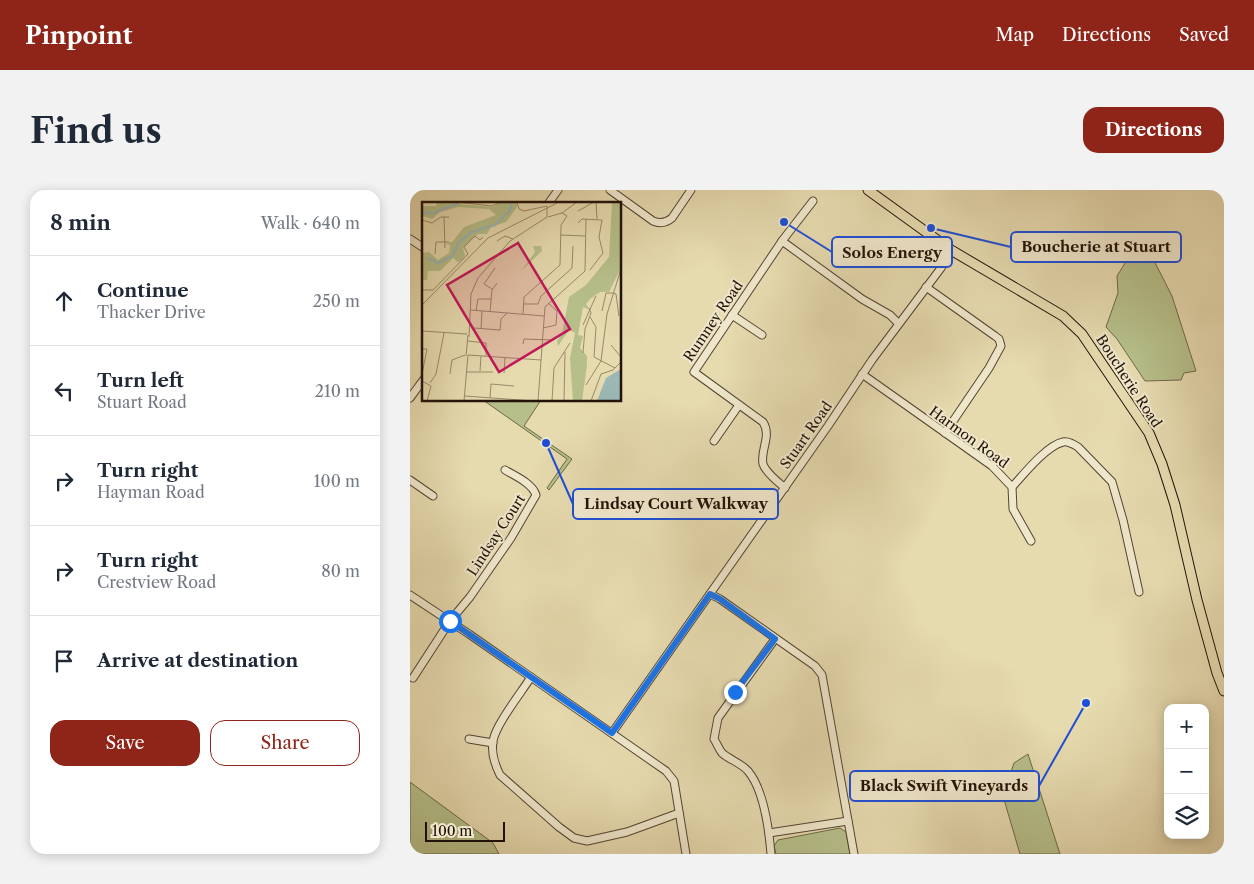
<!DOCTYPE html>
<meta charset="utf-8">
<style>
body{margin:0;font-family:"Libre Caslon Text",serif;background:#f2f2f3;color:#1f2937}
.controls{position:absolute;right:15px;bottom:15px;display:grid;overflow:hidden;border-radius:10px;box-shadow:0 2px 12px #0003}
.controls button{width:45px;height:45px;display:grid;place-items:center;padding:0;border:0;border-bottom:1px solid #e0e1e3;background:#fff;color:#1f2937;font:25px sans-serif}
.scale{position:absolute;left:15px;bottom:12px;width:80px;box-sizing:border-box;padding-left:5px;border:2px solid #221208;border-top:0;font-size:14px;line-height:18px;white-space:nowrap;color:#221208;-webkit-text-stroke:4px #efe7cb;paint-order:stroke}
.stop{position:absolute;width:15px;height:15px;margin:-11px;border:4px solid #1a73e8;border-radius:50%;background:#fff}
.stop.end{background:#1a73e8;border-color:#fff;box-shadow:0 1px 5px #0008}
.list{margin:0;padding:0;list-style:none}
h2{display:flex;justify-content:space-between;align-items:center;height:65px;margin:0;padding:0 20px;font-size:21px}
h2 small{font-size:16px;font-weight:400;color:#747a83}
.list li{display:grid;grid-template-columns:32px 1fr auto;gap:15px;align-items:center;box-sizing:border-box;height:90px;padding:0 20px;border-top:1px solid #e0e1e3}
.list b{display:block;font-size:19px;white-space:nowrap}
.list p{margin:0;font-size:16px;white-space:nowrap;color:#747a83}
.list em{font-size:16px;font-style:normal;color:#747a83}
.actions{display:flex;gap:10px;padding:15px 20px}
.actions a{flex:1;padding:11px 0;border:1px solid #8f2418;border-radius:15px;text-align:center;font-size:18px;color:#8f2418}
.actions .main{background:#8f2418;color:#fff}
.icon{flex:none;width:28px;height:28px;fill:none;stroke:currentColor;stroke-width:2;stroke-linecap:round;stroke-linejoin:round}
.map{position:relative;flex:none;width:814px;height:664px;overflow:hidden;border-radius:15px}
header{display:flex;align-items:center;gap:30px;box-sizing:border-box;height:70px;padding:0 25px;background:#8f2418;color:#fff}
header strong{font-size:24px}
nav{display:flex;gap:28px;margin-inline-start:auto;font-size:18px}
.intro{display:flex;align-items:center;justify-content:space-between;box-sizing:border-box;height:120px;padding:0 30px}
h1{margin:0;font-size:35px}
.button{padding:12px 22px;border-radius:15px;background:#8f2418;color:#fff;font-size:18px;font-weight:700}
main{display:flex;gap:30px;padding:0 30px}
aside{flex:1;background:#fff;border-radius:15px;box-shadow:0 2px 12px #0003}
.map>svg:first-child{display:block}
.green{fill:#b6bf8a;stroke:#6c6849}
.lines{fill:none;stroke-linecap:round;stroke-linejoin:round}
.minor-casing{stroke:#534432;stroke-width:9}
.major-casing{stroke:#221208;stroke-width:11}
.minor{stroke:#efe7cb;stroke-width:7}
.major{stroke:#e6daaf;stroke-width:9}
.route{stroke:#1a73e8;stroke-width:6}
.labels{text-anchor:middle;stroke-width:4;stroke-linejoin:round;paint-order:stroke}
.street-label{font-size:14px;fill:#221208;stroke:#efe7cb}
.inset-river{fill:none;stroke:#9bb8b6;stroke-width:2.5}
.inset-road{fill:none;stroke:#988a6c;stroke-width:1}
.view{fill:#c2185b;fill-opacity:0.15;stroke:#c2185b;stroke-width:2.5}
.inset-edge{fill:none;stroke:#221208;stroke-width:2.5}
.leader{fill:none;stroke:#1d4ed8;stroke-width:2}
.callout-dot{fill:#1d4ed8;stroke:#efe7cb;stroke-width:2}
.callout{fill:#efe7cb;stroke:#1d4ed8;stroke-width:2}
.callout-label{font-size:15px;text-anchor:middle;font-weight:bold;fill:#221208}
</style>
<header>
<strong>Pinpoint</strong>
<nav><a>Map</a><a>Directions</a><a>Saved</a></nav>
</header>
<div class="intro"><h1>Find us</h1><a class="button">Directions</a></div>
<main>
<aside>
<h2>8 min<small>Walk · 640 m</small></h2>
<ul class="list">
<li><svg class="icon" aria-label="ahead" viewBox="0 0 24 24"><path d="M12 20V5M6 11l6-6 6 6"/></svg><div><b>Continue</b><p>Thacker Drive</p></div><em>250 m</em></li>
<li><svg class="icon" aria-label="left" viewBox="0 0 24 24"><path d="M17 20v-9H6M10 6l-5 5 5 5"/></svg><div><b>Turn left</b><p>Stuart Road</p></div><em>210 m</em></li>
<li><svg class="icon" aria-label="right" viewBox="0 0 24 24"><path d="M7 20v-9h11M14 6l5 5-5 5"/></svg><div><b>Turn right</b><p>Hayman Road</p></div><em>100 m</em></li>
<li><svg class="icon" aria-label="right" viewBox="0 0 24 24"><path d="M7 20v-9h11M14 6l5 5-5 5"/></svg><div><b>Turn right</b><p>Crestview Road</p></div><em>80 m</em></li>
<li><svg class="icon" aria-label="arrive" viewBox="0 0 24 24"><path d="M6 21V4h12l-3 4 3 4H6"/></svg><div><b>Arrive at destination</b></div></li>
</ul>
<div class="actions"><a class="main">Save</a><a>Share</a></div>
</aside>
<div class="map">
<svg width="814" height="664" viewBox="0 0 814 664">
<rect width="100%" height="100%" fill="#e6daaf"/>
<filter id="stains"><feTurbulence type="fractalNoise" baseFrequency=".004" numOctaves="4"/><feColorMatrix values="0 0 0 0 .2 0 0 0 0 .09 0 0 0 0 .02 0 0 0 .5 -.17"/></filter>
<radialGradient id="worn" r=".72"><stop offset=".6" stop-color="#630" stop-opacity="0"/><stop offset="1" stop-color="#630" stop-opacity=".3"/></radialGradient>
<g class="green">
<path d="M730,55L738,59L762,106L786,181L774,183L771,190L735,191L707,149L696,137L708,103L707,86L725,57Z"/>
<path d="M73,210H131L114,236L162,269L139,300L137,298L157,269Z"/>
<path d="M618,564L650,664H610L593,606L604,573Z"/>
<path d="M0,592L83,653L89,664H0Z"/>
<path d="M430,638L436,642L440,664H366L364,656L368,650Z"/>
</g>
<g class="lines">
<g class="minor-casing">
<g id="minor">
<path d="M200,0L243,31C250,34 256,33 262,28L281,0"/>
<path d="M138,14L148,0"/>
<path d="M0,49L14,58"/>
<path d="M372,51L452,109L480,125L488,133"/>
<path d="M516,97L585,146L589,149L591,156L579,178L535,243"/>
<path d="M322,125L352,145"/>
<path d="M452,184L582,276L602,297L603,319L621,351"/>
<path d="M0,208L14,189"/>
<path d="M304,251L329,215"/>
<path d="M0,290L23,306"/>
<path d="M602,297C614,284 636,256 653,252C658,251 663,254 668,257L702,292L713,330L729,402"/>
<path d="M375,298C368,292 356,283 353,274C350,260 362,246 353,232L284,182L372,51L403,11"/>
<path d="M300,404L310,409L405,476L412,485L444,664"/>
<path d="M0,405L59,444L256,581L264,591L265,597L276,664"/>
<path d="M121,487C111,503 86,534 83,551C81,563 85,575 90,585L149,637L164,648L177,651L217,642L269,623"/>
<path d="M3,488L40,431L60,407L101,348L126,305C122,293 105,286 95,280"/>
<path d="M202,543L418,236L462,170L531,78L541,60"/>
<path d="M59,549L83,553"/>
<path d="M359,643L438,631"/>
<path d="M361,664C359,640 354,600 338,581C331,573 320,570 312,563C309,559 307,554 304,549L308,528L365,449"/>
</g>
</g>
<g class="major-casing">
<path id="major" d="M458,0L541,60L653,126L672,144L739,243L752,274L765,315L787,410L807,483L814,501"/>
</g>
<use href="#minor" class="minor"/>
<use href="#major" class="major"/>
</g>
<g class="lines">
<path class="route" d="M40,431L202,543L300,404L310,409L365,449L325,502"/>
</g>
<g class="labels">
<g class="street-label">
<text transform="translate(303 131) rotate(-56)" y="5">Rumney Road</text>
<text transform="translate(719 191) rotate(57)" y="5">Boucherie Road</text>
<text transform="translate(396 245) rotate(-55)" y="5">Stuart Road</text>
<text transform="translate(559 247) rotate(36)" y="5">Harmon Road</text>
<text transform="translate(86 345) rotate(-57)" y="5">Lindsay Court</text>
</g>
</g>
<g transform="translate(12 12)">
<rect width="199" height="199" fill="#e6daaf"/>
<path d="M15,0L71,5L81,0H95V5L84,20L69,25L65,32H56L41,46L43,53L40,58L36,60L31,56L18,69H6L5,78H0V51L7,50L16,58L27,51L28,43L24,42L31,39L42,25L74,13L67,7L36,5L18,10L10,17L0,14V4H14ZM199,0V66L187,90H178L168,97L164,102L168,108L161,105L156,133L161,134L158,146L165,154V163L160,199H151L148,156L153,131L147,128L136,144L135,139L140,132L147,95L164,83L187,55L190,1ZM111,44H119L120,49L99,69L113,50Z" fill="#b6bf8a"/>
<path d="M199,167V199H175L184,176Z" fill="#9bb8b6"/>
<path class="inset-river" d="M0,11H12L37,1M6,56L16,61L30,54L36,42L49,30L73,23L89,7V0"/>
<path class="inset-road" d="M35,0L70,4L80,0M95,0L97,7L102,9L125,4M174,0L175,17M156,9L172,0M22,15L23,46M126,15L140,11L155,0M0,18L10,21L19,15H27M156,21L160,17L180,18L177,35L181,51L168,68M139,33L163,34M75,39L83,34L91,37M13,52L14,40H27M70,87L62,82L73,66M0,88H11L46,52L42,45L53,34L58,38L61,35M102,102H116L119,94L150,66L151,44M0,103L66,36L137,0M49,108L122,114M54,109L56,97H69M180,109L184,91H190L194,92L197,114M68,110L70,88L75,81M101,112L102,95L138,63L139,23L145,14L140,11M168,115L174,125L172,155L193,166M161,123L174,94M52,126L78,128L79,117L85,111M121,126L134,123L135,109L126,101M59,127L60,109M0,129L45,132M47,135L49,92L56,76L88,39L125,15V4M46,139L64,141V154M101,142L102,137L129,138M189,143L199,155M0,147H5L0,172M161,151L163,127L169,111L167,106M46,153L119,158M44,154L46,133M58,169L59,154M44,170H71M82,171L83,155M28,172L30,158L43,153M0,179L9,184L5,199M8,181L14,172L22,131M164,183L179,159L185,112L199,67M43,194L112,199M68,196L69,182L92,184M42,199L46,153M116,199L123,105L163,69L164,17M130,199L132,166L148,141M142,199L143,150M169,199L179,172L191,168L199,160"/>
<path class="view" d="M96,41L148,127L77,170L25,83Z"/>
<rect width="199" height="199" class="inset-edge"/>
</g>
<path class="leader" d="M521 38L601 57M374 32L422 62M136 253L163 314M676 513L629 596"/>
<g class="callout-dot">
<circle cx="521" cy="38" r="5"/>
<circle cx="374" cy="32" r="5"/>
<circle cx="136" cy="253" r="5"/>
<circle cx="676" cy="513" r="5"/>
</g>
<g class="callout">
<rect x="601" y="42" width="170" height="30" rx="5"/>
<rect x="422" y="47" width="120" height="30" rx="5"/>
<rect x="163" y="299" width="205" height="30" rx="5"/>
<rect x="440" y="581" width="189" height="30" rx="5"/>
</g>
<g class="callout-label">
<text x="686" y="62">Boucherie at Stuart</text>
<text x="482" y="68">Solos Energy</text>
<text x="266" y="319">Lindsay Court Walkway</text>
<text x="534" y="601">Black Swift Vineyards</text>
</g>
<rect width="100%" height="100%" filter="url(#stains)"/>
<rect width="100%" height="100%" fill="url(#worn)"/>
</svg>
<div class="controls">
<button>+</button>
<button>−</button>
<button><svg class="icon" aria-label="layers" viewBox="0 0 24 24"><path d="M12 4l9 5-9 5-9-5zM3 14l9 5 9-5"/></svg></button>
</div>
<div class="scale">100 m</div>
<div class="stop" style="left:40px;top:431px"></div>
<div class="stop end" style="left:325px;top:502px"></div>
</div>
</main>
